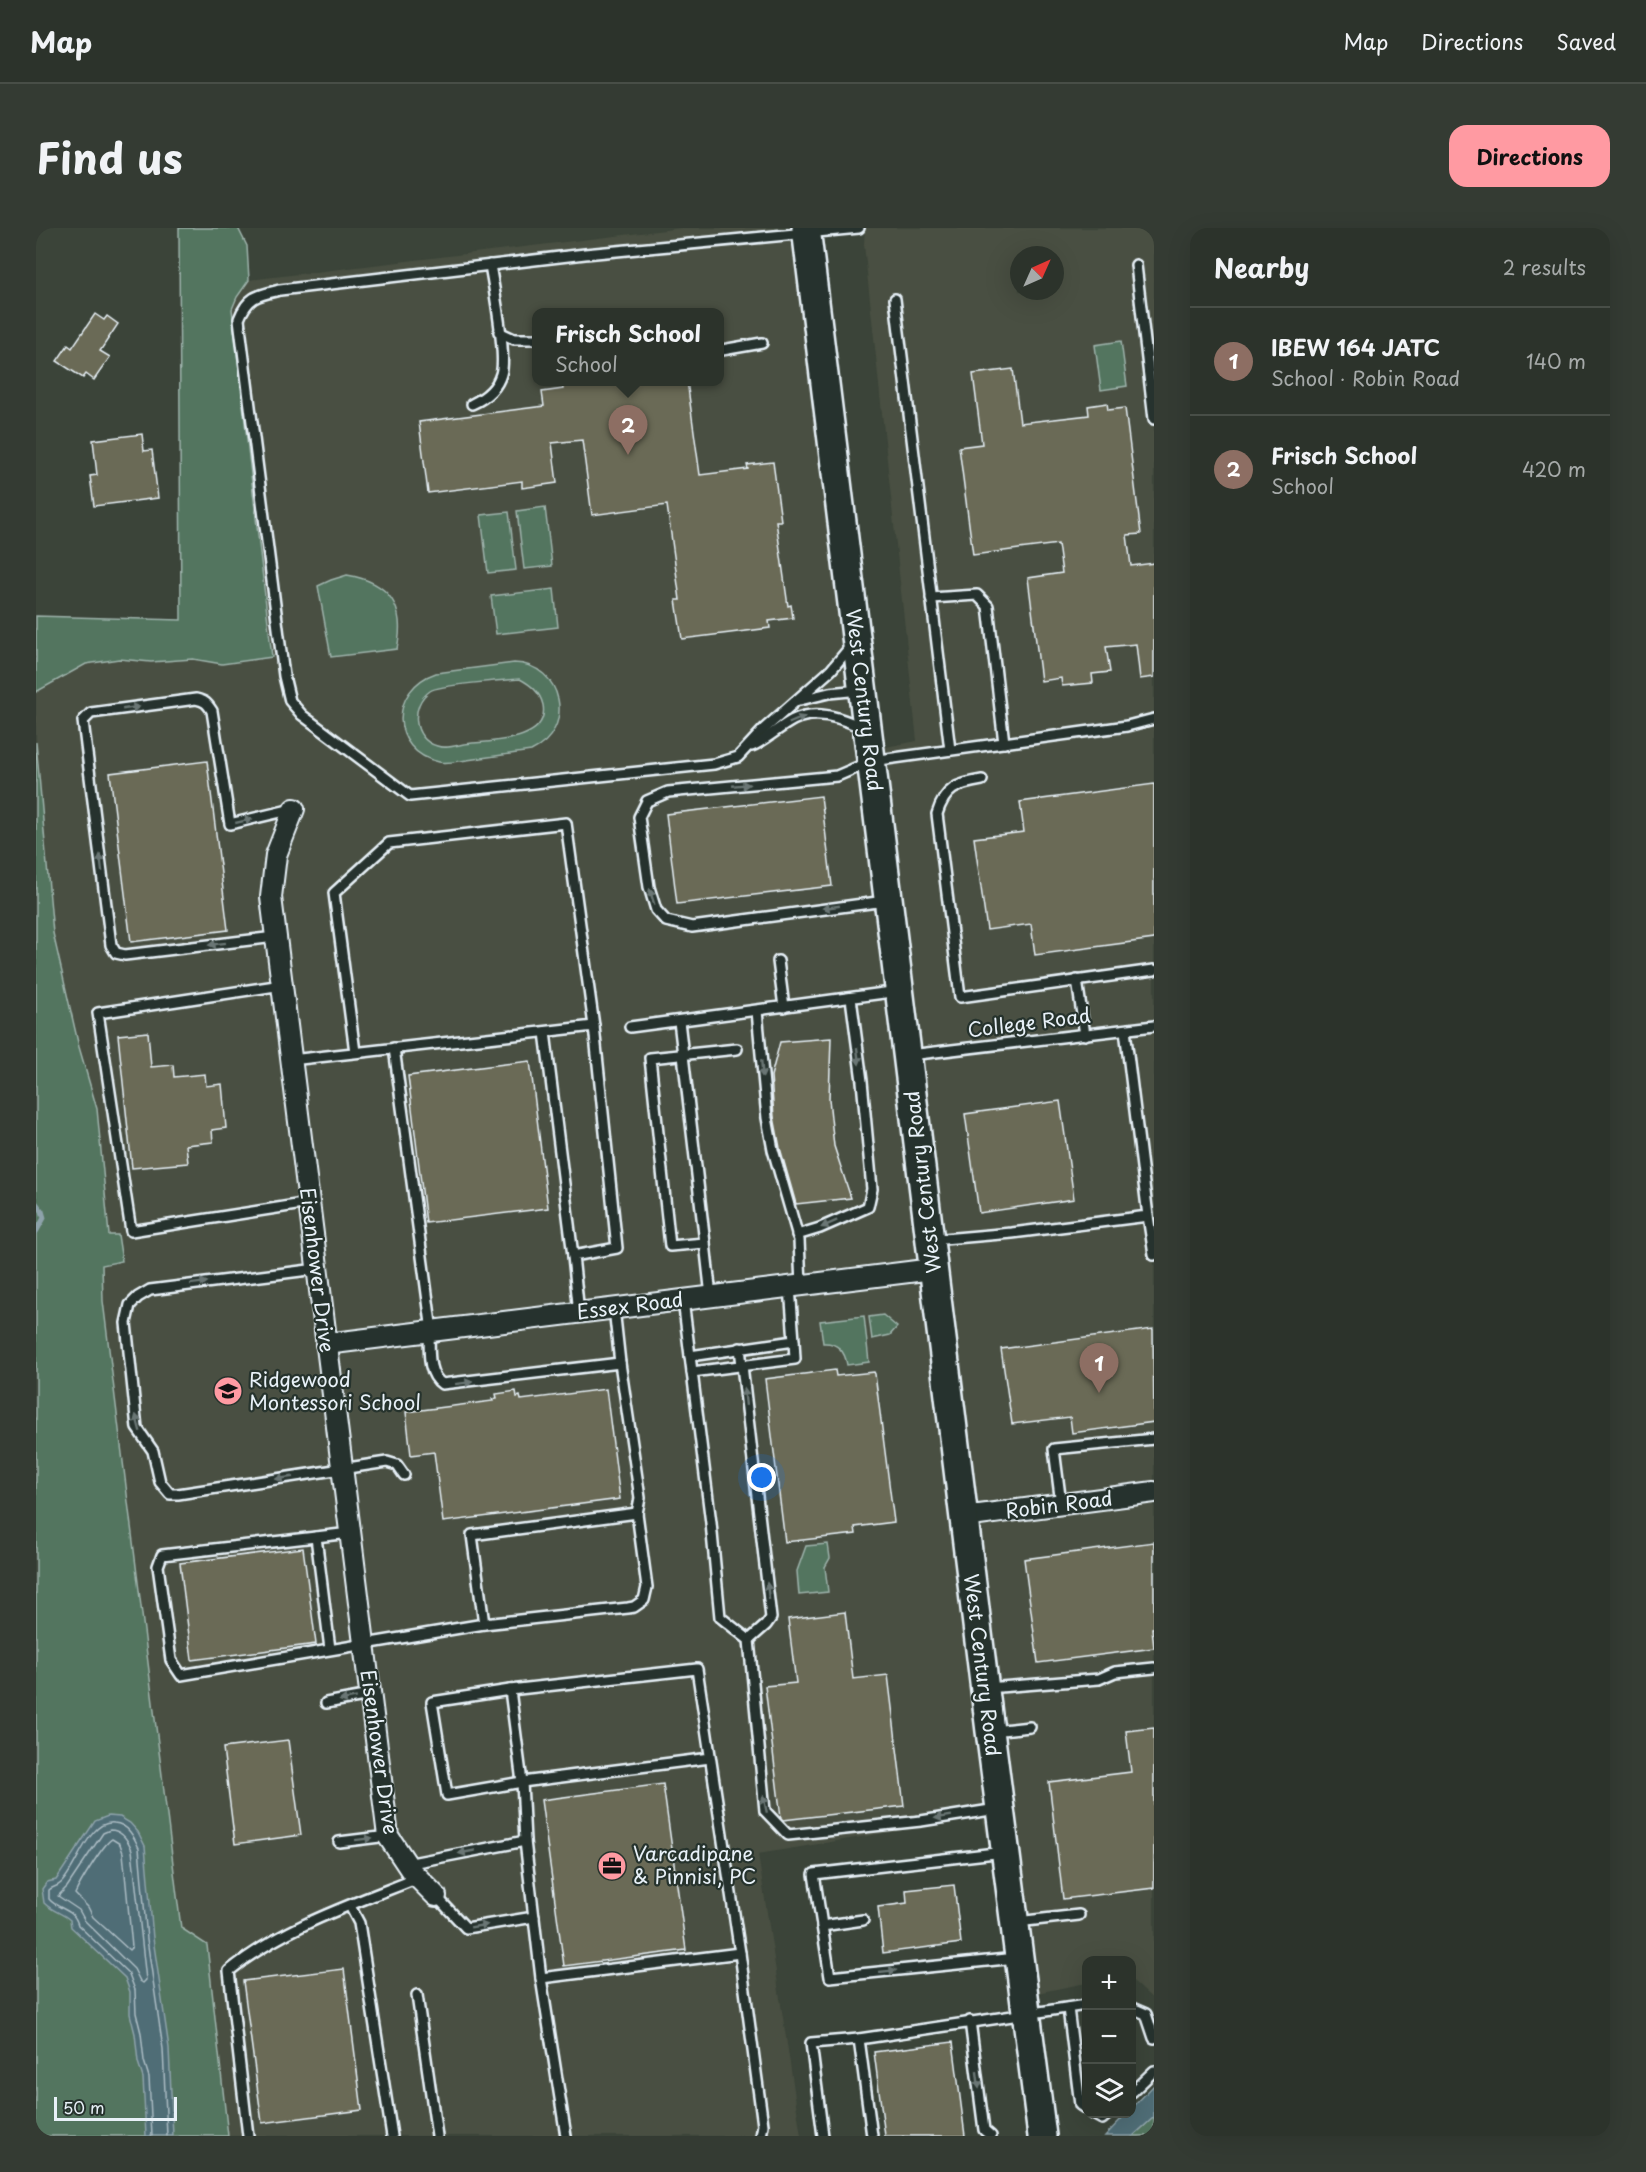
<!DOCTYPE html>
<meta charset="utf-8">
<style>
body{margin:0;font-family:"Playpen Sans",sans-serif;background:#343b33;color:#f1f3f6}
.controls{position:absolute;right:18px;bottom:18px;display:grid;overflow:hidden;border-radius:12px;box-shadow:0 6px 24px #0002}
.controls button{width:54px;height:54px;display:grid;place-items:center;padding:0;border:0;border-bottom:2px solid #484e47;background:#2c332b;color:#f1f3f6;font:30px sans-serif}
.compass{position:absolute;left:974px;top:18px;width:54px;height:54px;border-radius:50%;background:#2c332b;box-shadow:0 6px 24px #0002;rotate:45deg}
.scale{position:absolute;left:18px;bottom:15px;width:123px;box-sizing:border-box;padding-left:6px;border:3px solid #e8f1f8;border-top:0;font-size:16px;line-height:21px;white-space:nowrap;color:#e8f1f8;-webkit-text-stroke:4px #26332d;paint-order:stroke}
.you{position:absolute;left:726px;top:1250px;width:21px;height:21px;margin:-15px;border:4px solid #fff;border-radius:50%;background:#1a73e8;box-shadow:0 0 0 9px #1a73e833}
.badge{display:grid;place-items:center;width:39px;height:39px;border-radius:50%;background:#ff9aa2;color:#fff;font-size:20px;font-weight:700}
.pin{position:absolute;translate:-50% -50px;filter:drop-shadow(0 2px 3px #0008)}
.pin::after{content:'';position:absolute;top:32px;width:21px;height:18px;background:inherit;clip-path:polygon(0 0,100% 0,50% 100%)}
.popup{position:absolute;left:496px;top:80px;width:192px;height:78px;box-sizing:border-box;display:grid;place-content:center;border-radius:12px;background:#2c332b;filter:drop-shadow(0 2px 4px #0005);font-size:20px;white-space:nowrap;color:#a6aaa9}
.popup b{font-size:22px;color:#f1f3f6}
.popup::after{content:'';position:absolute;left:50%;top:100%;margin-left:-12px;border:12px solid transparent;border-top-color:#2c332b}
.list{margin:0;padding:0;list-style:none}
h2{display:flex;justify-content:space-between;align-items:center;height:78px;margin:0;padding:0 24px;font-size:26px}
h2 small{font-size:20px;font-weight:400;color:#a6aaa9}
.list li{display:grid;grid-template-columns:39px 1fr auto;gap:18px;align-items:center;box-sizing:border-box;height:108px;padding:0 24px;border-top:2px solid #484e47}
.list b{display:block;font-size:22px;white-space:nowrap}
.list p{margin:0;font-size:20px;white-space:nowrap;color:#a6aaa9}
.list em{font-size:20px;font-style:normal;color:#a6aaa9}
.icon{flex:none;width:33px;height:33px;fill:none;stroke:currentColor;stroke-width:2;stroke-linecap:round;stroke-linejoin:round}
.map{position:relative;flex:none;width:1118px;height:1908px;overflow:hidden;border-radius:18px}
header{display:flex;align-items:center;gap:36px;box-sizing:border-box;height:84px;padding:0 30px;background:#2c332b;border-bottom:2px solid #484e47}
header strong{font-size:28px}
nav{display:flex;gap:33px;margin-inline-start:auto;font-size:21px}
.intro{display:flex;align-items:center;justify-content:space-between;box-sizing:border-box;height:144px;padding:0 36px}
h1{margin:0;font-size:42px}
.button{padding:15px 27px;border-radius:18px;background:#ff9aa2;color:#111;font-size:21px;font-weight:700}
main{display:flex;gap:36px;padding:0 36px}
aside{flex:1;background:#2c332b;border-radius:18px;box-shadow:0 6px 24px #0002}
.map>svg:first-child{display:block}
.built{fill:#495042;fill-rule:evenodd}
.green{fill:#53755f;stroke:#9eb3ac;stroke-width:1.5;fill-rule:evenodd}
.water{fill:#506d76;stroke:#8da2aa;stroke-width:1.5}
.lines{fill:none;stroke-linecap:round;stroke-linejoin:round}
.shore{stroke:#abbcc4;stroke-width:1.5}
.stream{stroke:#8da2aa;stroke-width:5}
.building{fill:#6b6b56;stroke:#e8f1f8;stroke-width:1.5}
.service-casing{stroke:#e8f1f8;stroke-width:14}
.minor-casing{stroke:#e8f1f8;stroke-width:24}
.secondary-casing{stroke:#e8f1f8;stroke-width:32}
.service{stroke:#26332d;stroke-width:9}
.minor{stroke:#26332d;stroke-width:20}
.secondary{stroke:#26332d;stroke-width:27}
.oneway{fill:#6a7674}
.labels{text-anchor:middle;stroke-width:4.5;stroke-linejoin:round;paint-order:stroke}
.street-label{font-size:20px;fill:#e8f1f8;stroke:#26332d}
.poi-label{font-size:20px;fill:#e8f1f8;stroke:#26332d;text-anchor:start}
</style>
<header>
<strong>Map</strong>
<nav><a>Map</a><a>Directions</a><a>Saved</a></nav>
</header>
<div class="intro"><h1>Find us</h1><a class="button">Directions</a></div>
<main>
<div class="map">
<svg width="1118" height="1908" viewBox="0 0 1118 1908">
<rect width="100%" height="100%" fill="#3b4439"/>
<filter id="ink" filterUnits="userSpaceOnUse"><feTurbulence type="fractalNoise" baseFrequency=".0167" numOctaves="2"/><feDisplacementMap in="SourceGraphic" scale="12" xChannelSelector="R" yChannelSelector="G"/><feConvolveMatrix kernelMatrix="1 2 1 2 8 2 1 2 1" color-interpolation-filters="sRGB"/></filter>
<g filter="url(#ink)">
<path class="built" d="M646,0H770L835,522L881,513L828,16L829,0H1118V1772L1096,1752V1732H1050V1755L986,1768L946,1589L722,1626L765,1908H192L171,1718L145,1700L67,1073L66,1036L86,1034L73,1007L61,881L43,819L17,705L0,514V464L50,436L83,431L115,434L157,431L186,436L236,429L196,81L201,69L213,52ZM983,27H1019V63H983ZM500,85H684V154H500Z"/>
<g class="green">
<path d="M143,0H202L211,18L213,52L201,69L196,81L236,429L186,436L157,431L115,434L83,431L50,436L0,464V388L145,392Z"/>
<path d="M1085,113L1091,158L1065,162L1059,117Z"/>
<path d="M509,279L516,338L488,341L481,283Z"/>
<path d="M473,284L480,342L452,345L445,287Z"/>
<path d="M311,347C354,354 370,379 361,421L295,429L282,358L295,352Z"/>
<path d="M518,361L522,399L460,406L455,368Z"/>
<path d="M478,435C527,436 541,502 495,523C474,526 452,529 431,532C422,533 412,536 403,534C353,523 353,461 400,445ZM484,451C495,457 504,464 507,477C514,515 452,513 428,516C419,518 409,521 401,518C376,511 374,477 394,463C402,457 469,452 484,451Z"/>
<path d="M0,514L17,705L43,819L61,881L73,1007H82L86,1033L66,1037L67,1073L145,1700L171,1717L192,1908H0Z"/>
<path d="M847,1087L861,1099L854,1107L836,1111L833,1089Z"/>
<path d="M828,1088L833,1134L811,1137C809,1123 801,1114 787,1115L784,1093Z"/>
<path d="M792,1316L794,1330L789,1339L792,1364L763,1367L761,1343L770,1318Z"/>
<path d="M1118,1889V1908H1097Z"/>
</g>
<g class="water">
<path d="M72,1588L84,1589L94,1595L102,1604L109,1618L117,1710L133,1820L137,1908H110L107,1850L102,1834L99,1806L94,1786V1764L89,1750L35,1699L34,1692C26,1685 16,1683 8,1675L6,1661L11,1654L20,1652L59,1593Z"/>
<path d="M1118,1857V1889L1097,1908H1069L1090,1886H1096V1880Z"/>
</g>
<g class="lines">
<g class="shore">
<path d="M74,1602C86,1602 92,1612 96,1622L110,1752L107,1755L104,1753L98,1741L49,1693L43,1682L22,1668L31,1659L67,1605Z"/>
<path d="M76,1611L84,1616L87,1625L96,1719L93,1722L57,1689L52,1679L39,1666C44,1655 67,1616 76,1611Z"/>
<path d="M116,1908L113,1849L108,1833L105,1805L100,1785L99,1762L93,1746L42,1697C38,1680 22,1682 13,1671V1662C16,1659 21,1659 25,1655C41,1640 52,1592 78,1595C92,1596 98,1609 103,1620L111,1711L127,1821L131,1908"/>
</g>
<path class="stream" d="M0,975L6,983L8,990L0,1004"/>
</g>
<g class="building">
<path d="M59,86L68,92L71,88L82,96L64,123L74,129L58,152L50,146L47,150L21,133L32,117L36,120Z"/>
<path d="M977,141L984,195L1053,187L1052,178L1071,175L1072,182L1089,180L1105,306L1091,307L1095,338L1118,335V449L1104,451L1100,416L1070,419L1074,444L1056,446L1057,455L1026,458L1025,450L1005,453L992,350L1026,345L1022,316L937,327L923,219L946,216L937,146Z"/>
<path d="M526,153H651L664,247L712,241L711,237L737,234L745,293H740L752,378L755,377L757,390L733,393L734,400L646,411L640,372H644L631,277L556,287L546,212L516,215L521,255L486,260V253L392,265L383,194L508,178L506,164L527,161Z"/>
<path d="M106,206L108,223L116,222L122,270L58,278L54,248L61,247L57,212Z"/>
<path d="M171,533L192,702L95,714L74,545Z"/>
<path d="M1118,556V711L999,727L995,696L951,702L938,610L988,604L984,574Z"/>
<path d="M785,568L796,658L641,676L630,586Z"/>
<path d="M112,804L115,839L137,837L138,849L169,846L170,858L186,856L190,900L176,902L177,914L150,917L152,935L96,940L82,807Z"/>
<path d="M795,810L793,871L798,918L815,970L760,976L744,920L738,889L735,848L744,814Z"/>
<path d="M494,833L512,980L390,995L372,848Z"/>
<path d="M1024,873L1038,971L943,985L929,886Z"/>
<path d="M1117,1101L1118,1194L1036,1205L1034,1189L976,1196L965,1121Z"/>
<path d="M799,1142L800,1148L838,1144L839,1146L858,1294L819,1299L820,1306L749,1314L729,1151Z"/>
<path d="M570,1161L584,1271L407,1294L398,1224L375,1227L370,1184L457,1173L456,1171L461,1170L460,1166L480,1163L481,1169L484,1168L485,1172Z"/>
<path d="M1118,1314V1400H1116L1118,1420L1002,1435L988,1331Z"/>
<path d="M267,1320L280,1416L156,1432L144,1335Z"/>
<path d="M809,1384L817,1451L852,1447L868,1578L747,1592L745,1590L729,1458L760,1455L752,1391Z"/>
<path d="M1118,1500V1660L1027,1671L1013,1554L1095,1544L1090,1503Z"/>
<path d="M252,1512L265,1607L199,1616L187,1520Z"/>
<path d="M627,1556L650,1722L528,1738L505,1572Z"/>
<path d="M918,1657L925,1715L847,1725L842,1679L871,1675L870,1662Z"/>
<path d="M308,1741L326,1882L226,1895L207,1753Z"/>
<path d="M917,1814L929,1908H849L838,1824Z"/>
</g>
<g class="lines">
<g class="service-casing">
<g id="service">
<path d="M1100,37L1118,191"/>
<path d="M859,71L914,522"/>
<path d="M463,104L478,111H500"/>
<path d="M686,122L726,115"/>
<path d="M436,176C449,170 461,160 465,146C471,127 458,61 454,37"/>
<path d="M895,370L941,367L952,378L968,515"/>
<path d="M815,418L795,442L728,501L702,529L678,536L374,568L266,487L254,473L248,448L203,91C212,68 222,67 244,62L549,26L823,0"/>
<path d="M764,472L793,465L824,462"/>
<path d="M716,518C731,511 742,500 757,492C779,481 805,489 826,500"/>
<path d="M946,552C921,556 909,560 901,586L924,769L1118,742"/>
<path d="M849,673L656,699L630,693L620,682L613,659L603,589L611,573L632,564L801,548L836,533L1091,498L1118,491"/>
<path d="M239,709L89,727L80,725L75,717L47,493L55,485L160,471C169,473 171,475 176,483L194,596L257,581"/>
<path d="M742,733L748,779"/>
<path d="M1041,752L1049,807"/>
<path d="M246,757L62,785L95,1003L273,975"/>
<path d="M721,783L731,890L737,922L763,1012L765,1057"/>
<path d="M643,793L669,1015"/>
<path d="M594,799L863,763"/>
<path d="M509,804L537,1028"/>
<path d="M358,820L396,1103"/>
<path d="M319,824L298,665L353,615L530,595L558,798"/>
<path d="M874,827L1118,798"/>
<path d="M255,832L558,798L581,1020L537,1028L543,1085"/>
<path d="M1112,988L1118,1027"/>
<path d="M761,1007L784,1000L832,979L836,961L826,853L815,770"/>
<path d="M896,1012L976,1005L1112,988L1089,802"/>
<path d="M281,1041L114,1062L102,1069L94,1077L90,1095L101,1200L117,1223L124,1254L134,1266H142L351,1234L361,1237L368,1247"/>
<path d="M675,1068L669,1015L634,1018L614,830L701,821"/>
<path d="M647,1072L675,1295L684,1389L713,1412L729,1583L752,1607L885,1593L961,1581"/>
<path d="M393,1103C394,1121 390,1145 406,1156L584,1135"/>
<path d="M704,1120L735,1390L730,1397L713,1412"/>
<path d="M654,1128L758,1113L754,1059"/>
<path d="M656,1144L759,1131L758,1113"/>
<path d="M1025,1276L1018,1221L1118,1211"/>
<path d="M314,1305L126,1327L122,1338L135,1432L145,1447L448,1396L592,1380L598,1379L608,1372L611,1359L601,1285L604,1270L584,1135L578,1080"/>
<path d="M280,1309L294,1421"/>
<path d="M448,1396L436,1307L601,1285"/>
<path d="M951,1460L1063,1451L1079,1444L1118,1440"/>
<path d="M474,1462L396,1474L411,1567L486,1554L674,1530"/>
<path d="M290,1475L334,1467"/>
<path d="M957,1503L994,1499"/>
<path d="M303,1614L352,1608"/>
<path d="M968,1624L778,1646L794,1749L980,1730"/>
<path d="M370,1636L489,1613"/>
<path d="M400,1668L430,1700L498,1689"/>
<path d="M314,1678L323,1695L356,1908"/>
<path d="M981,1694L1043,1687"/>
<path d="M786,1698L827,1692"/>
<path d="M505,1750L704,1725"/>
<path d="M381,1767L401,1908"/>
<path d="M1032,1780L1044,1877L1050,1881"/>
<path d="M1096,1780L1110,1786L1118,1810"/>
<path d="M934,1793L948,1902L955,1908"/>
<path d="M823,1811L836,1908"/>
<path d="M1096,1864L1118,1843"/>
<path d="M1057,1886L1066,1891L1072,1886"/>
<path d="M212,1908L193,1743C247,1699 317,1676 382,1650"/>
<path d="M530,1908L505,1750L489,1613L486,1554L474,1462L661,1441L704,1725L727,1897L725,1908"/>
<path d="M787,1908L775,1815L823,1811L1050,1777"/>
</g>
</g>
<g class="minor-casing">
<g id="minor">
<path d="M258,581L240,627L235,669L352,1608L376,1644L400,1668"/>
<path d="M290,1116L897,1041"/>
<path d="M928,1289L1118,1264"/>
</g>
</g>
<g class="secondary-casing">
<path id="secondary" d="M770,0L954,1503L1006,1908"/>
</g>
<use href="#service" class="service"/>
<use href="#minor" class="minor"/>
<use href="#secondary" class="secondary"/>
</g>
<defs><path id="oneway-solid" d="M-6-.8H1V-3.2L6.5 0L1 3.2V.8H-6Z" transform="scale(1.5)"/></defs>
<g class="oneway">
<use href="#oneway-solid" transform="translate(95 480) rotate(-8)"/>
<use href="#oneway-solid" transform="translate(761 492) rotate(-23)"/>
<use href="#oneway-solid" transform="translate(705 557) rotate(-5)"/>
<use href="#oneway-solid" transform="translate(208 593) rotate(-13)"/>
<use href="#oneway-solid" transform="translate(65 635) rotate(-97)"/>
<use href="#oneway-solid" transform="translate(616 669) rotate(-107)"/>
<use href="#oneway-solid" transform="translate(795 679) rotate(172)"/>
<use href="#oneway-solid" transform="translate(181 716) rotate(173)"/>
<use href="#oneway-solid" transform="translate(822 828) rotate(83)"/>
<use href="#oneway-solid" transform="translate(726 841) rotate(85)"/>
<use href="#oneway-solid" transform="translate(793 996) rotate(156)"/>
<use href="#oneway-solid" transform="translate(163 1055) rotate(-7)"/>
<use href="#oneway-solid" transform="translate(428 1155) rotate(-7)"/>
<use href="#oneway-solid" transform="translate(709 1169) rotate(-96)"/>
<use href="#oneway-solid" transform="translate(102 1195) rotate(-105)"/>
<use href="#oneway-solid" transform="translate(248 1250) rotate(172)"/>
<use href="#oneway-solid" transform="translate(732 1363) rotate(-97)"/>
<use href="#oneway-solid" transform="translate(312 1471) rotate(170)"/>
<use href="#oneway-solid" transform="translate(729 1576) rotate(-102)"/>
<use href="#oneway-solid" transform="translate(907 1589) rotate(171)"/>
<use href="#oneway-solid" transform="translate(328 1611) rotate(-7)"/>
<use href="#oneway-solid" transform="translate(431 1624) rotate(169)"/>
<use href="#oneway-solid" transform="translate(443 1698) rotate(-9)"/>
<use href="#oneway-solid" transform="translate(852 1743) rotate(-6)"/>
<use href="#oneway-solid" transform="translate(942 1852) rotate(83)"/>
</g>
</g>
<defs>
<g id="school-disc" transform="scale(1.5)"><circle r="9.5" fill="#ff9aa2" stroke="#26332d"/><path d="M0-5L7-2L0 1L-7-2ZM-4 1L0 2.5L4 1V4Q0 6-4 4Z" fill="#111"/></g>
<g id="office-disc" transform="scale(1.5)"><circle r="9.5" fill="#ff9aa2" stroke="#26332d"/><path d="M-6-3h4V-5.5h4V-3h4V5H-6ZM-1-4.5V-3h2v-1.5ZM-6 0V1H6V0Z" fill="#111"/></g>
</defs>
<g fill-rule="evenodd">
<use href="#school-disc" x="192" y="1163"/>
<use href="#office-disc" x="576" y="1638"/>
</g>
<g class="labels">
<g class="street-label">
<text transform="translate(828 472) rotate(83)" y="7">West Century Road</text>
<text transform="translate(993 795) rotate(-7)" y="7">College Road</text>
<text transform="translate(887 954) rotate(-97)" y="7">West Century Road</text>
<text transform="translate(281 1042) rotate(83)" y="7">Eisenhower Drive</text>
<text transform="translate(594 1078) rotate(-7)" y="7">Essex Road</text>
<text transform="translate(1023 1277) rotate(-7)" y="7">Robin Road</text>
<text transform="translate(946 1437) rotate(83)" y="7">West Century Road</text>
<text transform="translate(343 1524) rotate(82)" y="7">Eisenhower Drive</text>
</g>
<g class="poi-label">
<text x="213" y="1159">Ridgewood<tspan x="213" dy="23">Montessori School</tspan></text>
<text x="597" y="1633">Varcadipane<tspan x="597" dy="23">&amp; Pinnisi, PC</tspan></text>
</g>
</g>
</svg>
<div class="controls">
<button>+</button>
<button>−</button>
<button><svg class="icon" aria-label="layers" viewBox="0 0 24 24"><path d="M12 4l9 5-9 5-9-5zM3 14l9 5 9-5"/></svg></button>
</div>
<svg class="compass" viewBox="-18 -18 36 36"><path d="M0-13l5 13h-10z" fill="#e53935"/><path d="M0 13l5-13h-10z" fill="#a6aaa9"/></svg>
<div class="scale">50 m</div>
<div class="you"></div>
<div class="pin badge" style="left:1063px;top:1165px;background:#8d6e63">1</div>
<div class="pin badge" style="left:592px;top:227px;background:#8d6e63">2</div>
<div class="popup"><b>Frisch School</b>School</div>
</div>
<aside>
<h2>Nearby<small>2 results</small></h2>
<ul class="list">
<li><span class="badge" style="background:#8d6e63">1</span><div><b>IBEW 164 JATC</b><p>School · Robin Road</p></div><em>140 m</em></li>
<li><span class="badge" style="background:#8d6e63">2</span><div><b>Frisch School</b><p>School</p></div><em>420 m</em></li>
</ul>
</aside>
</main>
